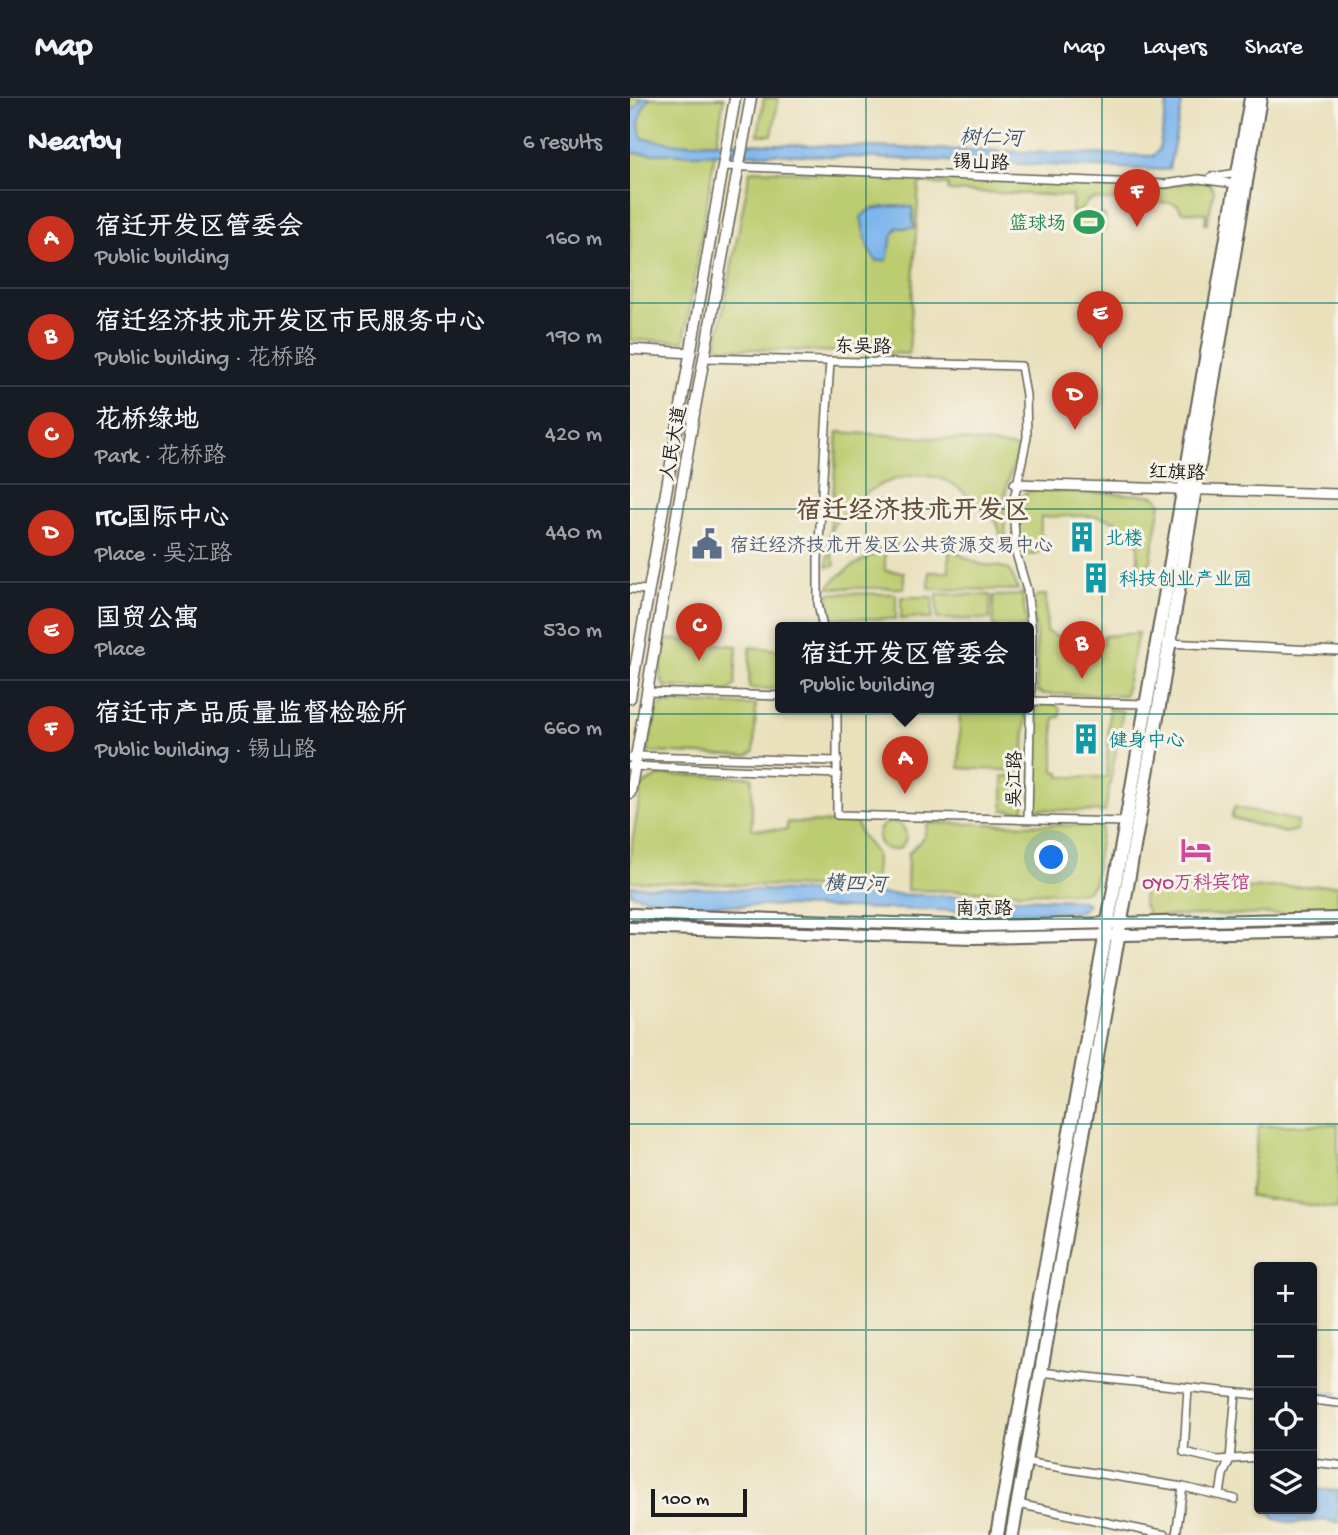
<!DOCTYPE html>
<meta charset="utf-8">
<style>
body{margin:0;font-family:"Gochi Hand","LXGW WenKai TC",sans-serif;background:#242831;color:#f1f3f6}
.controls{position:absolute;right:21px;bottom:21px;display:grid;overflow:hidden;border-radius:7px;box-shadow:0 2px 5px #0004}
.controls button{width:63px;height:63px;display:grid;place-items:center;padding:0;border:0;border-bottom:2px solid #363941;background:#171b24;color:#f1f3f6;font:35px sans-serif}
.scale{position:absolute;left:21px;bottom:18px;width:96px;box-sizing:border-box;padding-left:7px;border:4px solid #1c1c1c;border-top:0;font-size:19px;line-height:24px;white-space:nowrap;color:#1c1c1c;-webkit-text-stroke:5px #f7f3e8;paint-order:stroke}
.you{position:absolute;left:422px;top:760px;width:24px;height:24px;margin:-18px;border:5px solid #fff;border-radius:50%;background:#1a73e8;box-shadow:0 0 0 10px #1a73e833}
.badge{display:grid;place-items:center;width:46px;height:46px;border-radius:50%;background:#c8321e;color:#fff;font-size:23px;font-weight:700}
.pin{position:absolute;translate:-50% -58px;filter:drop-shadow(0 2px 4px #0008)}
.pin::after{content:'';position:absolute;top:37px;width:24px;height:21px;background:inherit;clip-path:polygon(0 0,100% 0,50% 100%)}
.popup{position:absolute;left:145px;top:524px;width:259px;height:91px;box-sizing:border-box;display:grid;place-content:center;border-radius:7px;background:#171b24;filter:drop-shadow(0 2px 5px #0005);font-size:23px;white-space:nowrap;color:#9ea1a6}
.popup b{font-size:26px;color:#f1f3f6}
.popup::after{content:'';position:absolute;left:50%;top:100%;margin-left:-14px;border:14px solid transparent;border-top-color:#171b24}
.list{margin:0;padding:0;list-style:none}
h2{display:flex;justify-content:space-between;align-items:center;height:91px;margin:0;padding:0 28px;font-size:30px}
h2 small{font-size:23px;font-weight:400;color:#9ea1a6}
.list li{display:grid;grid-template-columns:46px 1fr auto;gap:21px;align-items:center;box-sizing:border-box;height:98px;padding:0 28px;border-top:2px solid #363941}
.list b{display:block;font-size:26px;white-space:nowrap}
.list p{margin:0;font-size:23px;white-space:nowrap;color:#9ea1a6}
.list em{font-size:23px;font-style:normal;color:#9ea1a6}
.icon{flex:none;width:38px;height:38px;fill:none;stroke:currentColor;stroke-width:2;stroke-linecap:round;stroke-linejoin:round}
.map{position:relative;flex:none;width:708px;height:1437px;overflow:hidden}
header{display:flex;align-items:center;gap:42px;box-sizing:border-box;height:98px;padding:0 35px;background:#171b24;border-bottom:2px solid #363941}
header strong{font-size:33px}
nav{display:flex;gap:38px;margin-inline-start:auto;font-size:24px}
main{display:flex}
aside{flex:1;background:#171b24}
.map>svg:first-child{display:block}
.green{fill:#bccc6f;stroke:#6c7446;stroke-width:2}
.water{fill:#7db5ed;stroke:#4c6884;stroke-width:2}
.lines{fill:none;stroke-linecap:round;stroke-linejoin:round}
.stream{stroke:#7db5ed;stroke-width:2}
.minor-casing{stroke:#646154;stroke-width:10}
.tertiary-casing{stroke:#646154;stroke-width:12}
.secondary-casing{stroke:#646154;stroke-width:13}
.primary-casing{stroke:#646154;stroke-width:14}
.trunk-casing{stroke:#646154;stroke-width:16}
.minor{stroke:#fff;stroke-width:7}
.tertiary{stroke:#fff;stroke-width:9}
.secondary{stroke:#fff;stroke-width:10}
.primary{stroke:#fff;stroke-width:10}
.trunk{stroke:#fff;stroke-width:12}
.grid{fill:none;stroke:#0f766e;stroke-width:2;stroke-opacity:0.55}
.labels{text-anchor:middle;stroke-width:6;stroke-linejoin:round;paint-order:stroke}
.street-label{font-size:19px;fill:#1c1c1c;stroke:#f7f3e8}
.leisure-label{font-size:19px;fill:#27864d;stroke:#f7f3e8;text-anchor:end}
.culture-label{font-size:19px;fill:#0d838f;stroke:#f7f3e8;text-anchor:start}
.service-label{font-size:19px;fill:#4e5e75;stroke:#f7f3e8;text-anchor:start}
.hotel-label{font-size:19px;fill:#b23c85;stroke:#f7f3e8}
.water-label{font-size:21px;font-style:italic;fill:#435970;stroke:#f7f3e8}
.district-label{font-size:26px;font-weight:bold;fill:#634e39;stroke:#f7f3e8}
</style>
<header>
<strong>Map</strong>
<nav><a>Map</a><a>Layers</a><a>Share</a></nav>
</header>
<main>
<aside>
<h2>Nearby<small>6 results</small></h2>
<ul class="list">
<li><span class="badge">A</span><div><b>宿迁开发区管委会</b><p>Public building</p></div><em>160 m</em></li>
<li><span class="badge">B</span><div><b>宿迁经济技术开发区市民服务中心</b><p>Public building · 花桥路</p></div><em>190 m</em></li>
<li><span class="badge">C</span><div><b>花桥绿地</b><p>Park · 花桥路</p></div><em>420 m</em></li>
<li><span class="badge">D</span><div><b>ITC国际中心</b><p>Place · 吴江路</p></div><em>440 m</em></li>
<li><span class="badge">E</span><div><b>国贸公寓</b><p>Place</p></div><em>530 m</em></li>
<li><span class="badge">F</span><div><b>宿迁市产品质量监督检验所</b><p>Public building · 锡山路</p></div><em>660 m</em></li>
</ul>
</aside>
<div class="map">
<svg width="708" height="1437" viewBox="0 0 708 1437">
<rect width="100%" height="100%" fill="#f7f3e8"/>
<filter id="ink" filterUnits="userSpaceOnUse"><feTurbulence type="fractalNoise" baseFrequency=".0143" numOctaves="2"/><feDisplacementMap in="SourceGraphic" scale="14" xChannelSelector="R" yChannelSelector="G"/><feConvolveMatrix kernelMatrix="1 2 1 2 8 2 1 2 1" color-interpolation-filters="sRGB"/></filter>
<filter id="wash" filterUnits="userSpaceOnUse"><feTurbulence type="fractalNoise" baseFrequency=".00686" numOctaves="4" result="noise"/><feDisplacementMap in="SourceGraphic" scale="28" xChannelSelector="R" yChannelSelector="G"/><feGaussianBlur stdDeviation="1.57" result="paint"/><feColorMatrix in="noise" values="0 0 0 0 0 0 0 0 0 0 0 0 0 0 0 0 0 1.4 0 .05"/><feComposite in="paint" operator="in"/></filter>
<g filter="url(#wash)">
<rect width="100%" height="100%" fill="#e9e0bc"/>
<g class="green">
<path d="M0,0H94L54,243L0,242Z"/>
<path d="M134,0H149L142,37H128Z"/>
<path d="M125,72L528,90L560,84H579L584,93L577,126H575L576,115L552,114L548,107L542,105L463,101L458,103L449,114H442V98L318,93V87L289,85L279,256L86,250L120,73Z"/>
<rect x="443" y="117" width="32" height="15"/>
<path d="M208,334L336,342L388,350C386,365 378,378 376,393C374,412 374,435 379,453L377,456L373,453C371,443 371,431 365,422C361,417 354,412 349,408C340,400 330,389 319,384C285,368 243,384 220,410C214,416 206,423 202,430C196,443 202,456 205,467L197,469Z"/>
<path d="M401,392L520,397L527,399L531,406L519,472L504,471V467L508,466V444H504C494,409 439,419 411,419L410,454L405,457L392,456C383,441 381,399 401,392Z"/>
<path d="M279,444V448L255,453V473L274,474V490H198C209,474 230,464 247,455L246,453Z"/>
<path d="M296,444L327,452V455C336,459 345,466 355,467C377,469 381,468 388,492L299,491V474H319V453L296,448Z"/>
<path d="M392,494L397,530H363V498L390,497Z"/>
<path d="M198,495L266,496V521L201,520Z"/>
<path d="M307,496L360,497V521H307Z"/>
<path d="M408,497H416L417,534L448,547H473V538L508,535L495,597L413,596L407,593L406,536L402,504Z"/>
<path d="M271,499H303L302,521H291V519L271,521Z"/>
<path d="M36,541L107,548L105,587L98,593L34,588L30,577Z"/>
<path d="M120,549L151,552V591L119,590Z"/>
<path d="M37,605L126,607L124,653L118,658L17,654L26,612L30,607Z"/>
<path d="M406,606H425L430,611V619L424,620V673L430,674V679H477L479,610L493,613L475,714L403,711L404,608Z"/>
<path d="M330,610H396L393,673L329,670Z"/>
<path d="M32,677L122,679V731L157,732V724L227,725L230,735L246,756L245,791L0,783V758L11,691L14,686Z"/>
<path d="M373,678L394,680V713L373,712Z"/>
<path d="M605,709L663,722L668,724L667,732L655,735L602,720V715Z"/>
<circle cx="262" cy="738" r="14"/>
<path d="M298,725L472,728L464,785L457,793L449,795L277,792L278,756L294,739Z"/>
<path d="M708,787V815L520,818L513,806L514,793Z"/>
<path d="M708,1026V1111L619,1098L629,1028Z"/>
</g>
<g class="water">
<path d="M11,0H20C11,10 6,27 12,40L48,46L81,44L523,58L529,52L538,0H553L539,71L536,72L145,56C96,55 48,57 0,55V14L8,7Z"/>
<path d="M264,108L282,109L284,130H267L262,139L257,162L247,163C236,153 234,134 231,119L240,111Z"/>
<path d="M0,788L451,802L458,806L452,812L445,814C346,814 247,811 147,808C103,807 41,810 0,795Z"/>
<path d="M682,1391L708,1393V1425L695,1422L664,1425L644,1421L640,1411H682Z"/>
</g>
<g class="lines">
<path class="stream" d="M682,1294L708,1296"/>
</g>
</g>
<g filter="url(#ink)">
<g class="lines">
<g class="minor-casing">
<g id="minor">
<path d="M93,68L535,86L569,81L606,86"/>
<path d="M581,79L608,75"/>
<path d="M74,260L391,268L396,297L397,339L383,406L386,455L397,492L402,534L398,721"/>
<path d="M0,491L19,492"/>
<path d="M193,530L188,505V461L200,263"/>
<path d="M537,545L708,553"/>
<path d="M17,594L151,598"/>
<path d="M399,603L517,606"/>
<path d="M207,610V717L496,724"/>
<path d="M0,660L7,658L208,663"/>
<path d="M1,668L207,676"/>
<path d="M410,1274L629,1297"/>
<path d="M558,1290L554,1354L588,1362L629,1359"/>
<path d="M682,1302L708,1305"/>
<path d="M395,1364L553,1389L605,1401"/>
<path d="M682,1364L708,1367"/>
<path d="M590,1397L593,1377L600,1361L606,1295"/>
<path d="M388,1406L536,1437"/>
<path d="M546,1437L553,1389"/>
</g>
</g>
<g class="tertiary-casing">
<g id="tertiary">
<path d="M0,251L61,255"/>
<path d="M385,386L708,396"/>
</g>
</g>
<g class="secondary-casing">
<g id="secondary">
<path d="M0,600L105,0"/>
<path d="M0,695L66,304L121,0"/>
</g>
</g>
<g class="primary-casing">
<g id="primary">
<path d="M0,816L352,828L708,820"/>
<path d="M0,830L343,840L708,833"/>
</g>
</g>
<g class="trunk-casing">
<g id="trunk">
<path d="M367,1437L496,724L621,0"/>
<path d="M382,1437L529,608L630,0"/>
</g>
</g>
<use href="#minor" class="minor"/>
<use href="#tertiary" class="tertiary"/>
<use href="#secondary" class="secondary"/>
<use href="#primary" class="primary"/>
<use href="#trunk" class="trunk"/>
</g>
</g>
<path class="grid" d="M236,0V1437M472,0V1437M0,205H708M0,411H708M0,616H708M0,821H708M0,1026H708M0,1232H629M682,1232H708"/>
<defs>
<g id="stadium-bare" transform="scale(2.415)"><path d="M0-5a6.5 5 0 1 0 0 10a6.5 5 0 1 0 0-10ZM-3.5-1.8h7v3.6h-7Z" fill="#2e9e5b" stroke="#f7f3e8" stroke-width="2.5" paint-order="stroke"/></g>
<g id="building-bare" transform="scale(2.415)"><path d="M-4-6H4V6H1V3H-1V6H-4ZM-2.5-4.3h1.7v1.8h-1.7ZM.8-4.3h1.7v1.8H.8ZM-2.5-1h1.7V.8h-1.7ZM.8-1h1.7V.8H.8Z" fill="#0f9aa8" stroke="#f7f3e8" stroke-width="2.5" paint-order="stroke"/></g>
<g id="civic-bare" transform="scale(2.415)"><path d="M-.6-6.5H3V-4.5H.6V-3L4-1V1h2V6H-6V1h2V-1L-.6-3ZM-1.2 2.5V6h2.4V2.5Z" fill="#5c6f8a" stroke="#f7f3e8" stroke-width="2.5" paint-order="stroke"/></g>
<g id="hotel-bare" transform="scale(2.415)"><path d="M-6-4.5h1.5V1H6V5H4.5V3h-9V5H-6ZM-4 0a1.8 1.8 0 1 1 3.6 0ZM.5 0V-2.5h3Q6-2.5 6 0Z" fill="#d1479c" stroke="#f7f3e8" stroke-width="2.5" paint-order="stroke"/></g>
</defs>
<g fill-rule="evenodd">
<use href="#stadium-bare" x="459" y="124"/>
<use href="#building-bare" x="452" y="439"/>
<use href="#civic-bare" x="77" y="446"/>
<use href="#building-bare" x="466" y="480"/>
<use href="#building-bare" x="456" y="641"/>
<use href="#hotel-bare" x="566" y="752"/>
</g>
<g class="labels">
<g class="street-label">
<text transform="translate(351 63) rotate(2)" y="7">锡山路</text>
<text transform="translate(233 247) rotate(1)" y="7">东吴路</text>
<text transform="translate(42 345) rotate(-80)" y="7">人民大道</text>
<text transform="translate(547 373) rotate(2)" y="7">红旗路</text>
<text transform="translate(383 681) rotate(-89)" y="7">吴江路</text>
<text x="354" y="816">南京路</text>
</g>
<g class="leisure-label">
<text x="436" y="131">篮球场</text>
</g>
<g class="culture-label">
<text x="475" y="446">北楼</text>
<text x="489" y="487">科技创业产业园</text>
<text x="479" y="648">健身中心</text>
</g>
<g class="service-label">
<text x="100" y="453">宿迁经济技术开发区公共资源交易中心</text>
</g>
<g class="hotel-label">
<text x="566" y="790">OYO万科宾馆</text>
</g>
<g class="water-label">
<text transform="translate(361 39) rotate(2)" y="7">树仁河</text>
<text transform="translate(225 785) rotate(2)" y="7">横四河</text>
</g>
<g class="district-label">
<text x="283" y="420">宿迁经济技术开发区</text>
</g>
</g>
</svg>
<div class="controls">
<button>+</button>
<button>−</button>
<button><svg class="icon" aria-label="locate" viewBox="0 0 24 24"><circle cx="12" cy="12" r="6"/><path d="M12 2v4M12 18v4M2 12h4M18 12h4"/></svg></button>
<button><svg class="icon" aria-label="layers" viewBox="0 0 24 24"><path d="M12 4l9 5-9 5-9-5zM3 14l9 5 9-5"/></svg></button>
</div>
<div class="scale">100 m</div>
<div class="you"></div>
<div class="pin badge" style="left:275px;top:696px">A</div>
<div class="popup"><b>宿迁开发区管委会</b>Public building</div>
<div class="pin badge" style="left:452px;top:581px">B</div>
<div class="pin badge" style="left:69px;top:563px">C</div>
<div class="pin badge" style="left:445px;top:332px">D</div>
<div class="pin badge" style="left:470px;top:251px">E</div>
<div class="pin badge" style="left:507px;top:129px">F</div>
</div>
</main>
